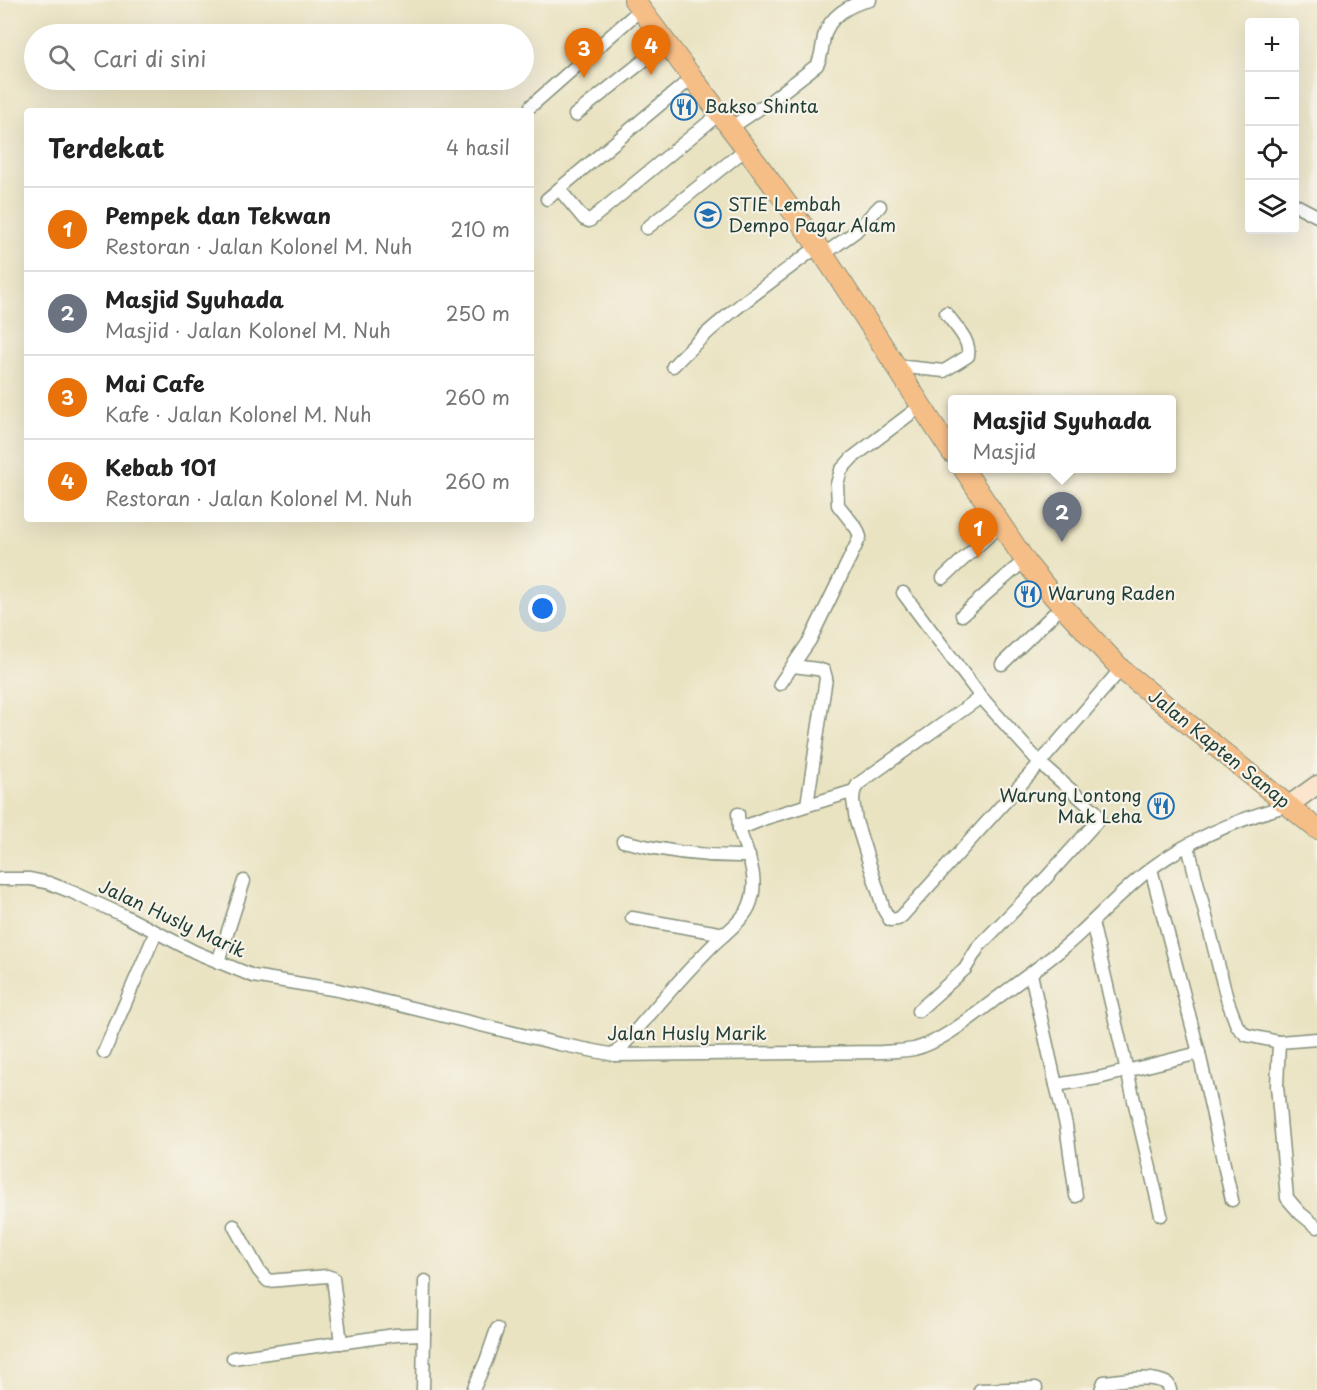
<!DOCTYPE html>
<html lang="id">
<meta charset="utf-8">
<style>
body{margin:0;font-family:"Playpen Sans",sans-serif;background:#f2f2f2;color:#222}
.controls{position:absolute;right:18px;top:18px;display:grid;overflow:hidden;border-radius:6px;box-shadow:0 6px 24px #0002}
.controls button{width:54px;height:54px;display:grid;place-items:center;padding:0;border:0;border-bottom:2px solid #e0e0e0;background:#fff;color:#222;font:30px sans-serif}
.you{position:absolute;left:543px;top:609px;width:21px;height:21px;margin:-15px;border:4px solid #fff;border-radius:50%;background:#1a73e8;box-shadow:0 0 0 9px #1a73e833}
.badge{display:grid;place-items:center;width:39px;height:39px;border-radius:50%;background:#1f6fb2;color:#fff;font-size:20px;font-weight:700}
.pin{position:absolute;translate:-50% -50px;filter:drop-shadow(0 2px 3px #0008)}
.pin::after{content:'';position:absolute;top:32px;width:21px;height:18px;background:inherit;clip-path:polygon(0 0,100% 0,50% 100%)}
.popup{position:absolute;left:948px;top:395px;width:228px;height:78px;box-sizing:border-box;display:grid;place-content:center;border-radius:6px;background:#fff;filter:drop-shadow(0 2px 4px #0005);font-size:20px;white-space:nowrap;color:#767676}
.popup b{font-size:22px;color:#222}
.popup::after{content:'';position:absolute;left:50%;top:100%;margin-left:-12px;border:12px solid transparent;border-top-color:#fff}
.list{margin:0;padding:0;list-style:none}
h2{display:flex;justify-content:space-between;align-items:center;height:78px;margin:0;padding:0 24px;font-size:26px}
h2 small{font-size:20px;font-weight:400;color:#767676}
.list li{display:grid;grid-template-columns:39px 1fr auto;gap:18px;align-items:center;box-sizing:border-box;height:84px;padding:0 24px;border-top:2px solid #e0e0e0}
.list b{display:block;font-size:22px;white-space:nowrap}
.list p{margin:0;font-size:20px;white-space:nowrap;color:#767676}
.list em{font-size:20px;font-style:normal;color:#767676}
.icon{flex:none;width:33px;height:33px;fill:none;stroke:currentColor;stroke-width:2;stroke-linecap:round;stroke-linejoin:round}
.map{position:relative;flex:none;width:1317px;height:1390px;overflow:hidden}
.search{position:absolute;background:#fff;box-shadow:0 6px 24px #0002;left:24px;top:24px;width:510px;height:66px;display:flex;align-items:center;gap:15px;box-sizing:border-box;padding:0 21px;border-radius:33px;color:#767676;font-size:22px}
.panel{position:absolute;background:#fff;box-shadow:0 6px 24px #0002;left:24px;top:108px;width:510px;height:414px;border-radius:6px}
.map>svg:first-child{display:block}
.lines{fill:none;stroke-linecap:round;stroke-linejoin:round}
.street-casing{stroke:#84907b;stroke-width:15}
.secondary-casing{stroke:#84907b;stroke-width:21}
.primary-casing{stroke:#84907b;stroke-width:22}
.street{stroke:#fff;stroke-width:12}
.secondary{stroke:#fbe5cf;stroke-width:18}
.primary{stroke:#f6be87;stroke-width:20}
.labels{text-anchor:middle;stroke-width:4.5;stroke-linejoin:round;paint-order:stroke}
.poi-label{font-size:18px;fill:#1f3d34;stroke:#f7f3e8;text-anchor:start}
.street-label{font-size:18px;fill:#1f3d34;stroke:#f7f3e8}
</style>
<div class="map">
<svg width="1317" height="1390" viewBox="0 0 1317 1390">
<rect width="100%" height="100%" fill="#f7f3e8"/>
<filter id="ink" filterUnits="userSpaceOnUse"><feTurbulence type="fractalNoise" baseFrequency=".0167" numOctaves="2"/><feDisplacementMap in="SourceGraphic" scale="12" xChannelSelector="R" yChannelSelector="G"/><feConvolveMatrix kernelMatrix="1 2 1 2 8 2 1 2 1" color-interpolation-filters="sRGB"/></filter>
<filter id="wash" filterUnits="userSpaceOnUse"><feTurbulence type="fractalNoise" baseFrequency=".008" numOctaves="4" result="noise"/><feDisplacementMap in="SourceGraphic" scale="24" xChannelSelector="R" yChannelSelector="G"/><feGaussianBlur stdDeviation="1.35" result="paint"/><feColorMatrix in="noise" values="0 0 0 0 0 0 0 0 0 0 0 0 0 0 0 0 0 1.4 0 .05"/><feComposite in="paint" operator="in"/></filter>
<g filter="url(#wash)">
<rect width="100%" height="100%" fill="#eae3c2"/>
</g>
<g filter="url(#ink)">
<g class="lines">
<g class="street-casing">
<g id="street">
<path d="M531,106L641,9"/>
<path d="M575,115L666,43"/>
<path d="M732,127L772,100L817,65C822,57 822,46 824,37C829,16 850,4 870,0"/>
<path d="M559,189L584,219L589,221L720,113"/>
<path d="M547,199L693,77"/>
<path d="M1294,204L1317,216"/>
<path d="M647,228L747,148"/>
<path d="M823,255L855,232L880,206"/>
<path d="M673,366C716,320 767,285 817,247"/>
<path d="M896,366L944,371L968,356C971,340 955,326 946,313"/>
<path d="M943,578L1000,525"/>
<path d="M903,593L981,697L1040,763L1095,811L1099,819L1046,878L979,946L965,969L918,1011"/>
<path d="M962,615L1025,560"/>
<path d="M1002,664L1063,605"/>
<path d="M793,666L817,669L824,671L826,678L807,805"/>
<path d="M780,684L810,640L860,537L857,529L838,505L837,484L841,470L852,458L922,405"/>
<path d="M981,697L858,784L854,791L853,800L856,821L884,910L890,920L898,919L902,916L1040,763L1121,669"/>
<path d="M738,814L739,829"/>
<path d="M623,841C665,852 705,857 749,856"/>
<path d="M1188,846L1227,999L1237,1026L1246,1035L1279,1042L1317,1039"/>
<path d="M1151,869L1199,1053L1232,1200"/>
<path d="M0,879H30L49,883L72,892L125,916L195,952L253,976L338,990L559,1044L615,1055L882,1052C893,1051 904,1051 914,1049C939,1043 968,1020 988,1005C1015,984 1042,966 1068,944C1097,919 1122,890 1153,867C1193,838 1242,818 1289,805"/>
<path d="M632,918L725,934"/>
<path d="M1092,922L1161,1215"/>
<path d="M218,962L244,881"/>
<path d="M1031,974L1056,1085L1098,1078L1199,1053"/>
<path d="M1279,1042L1277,1086L1287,1198L1300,1213L1317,1227"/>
<path d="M104,1052L156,932"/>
<path d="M615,1055C646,1019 676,982 710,948C722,935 744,921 750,904C760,878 747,853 739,829L766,818L854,791"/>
<path d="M1056,1085L1066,1125L1076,1196"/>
<path d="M234,1226L259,1271L268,1281L327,1276L333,1278L341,1343"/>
<path d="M424,1334L425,1281"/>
<path d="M233,1358L395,1335L424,1334L423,1390"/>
<path d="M473,1390L486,1361L497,1329"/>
<path d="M980,1390L1036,1388"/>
<path d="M1101,1390L1104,1382C1124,1380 1151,1374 1168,1384L1170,1390"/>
</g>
</g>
<g class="secondary-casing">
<path id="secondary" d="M1289,805L1317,785"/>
</g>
<g class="primary-casing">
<g id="primary">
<path d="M634,0C695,82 757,161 816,244C863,312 906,384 952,453"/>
<path d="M963,468L1028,565L1054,597L1121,669L1317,829"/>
</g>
</g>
<use href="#street" class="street"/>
<use href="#secondary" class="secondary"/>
<use href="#primary" class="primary"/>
</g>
</g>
<defs>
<g id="restaurant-ring" transform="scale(1.35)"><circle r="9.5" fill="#f7f3e8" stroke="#1f6fb2" stroke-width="1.5"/><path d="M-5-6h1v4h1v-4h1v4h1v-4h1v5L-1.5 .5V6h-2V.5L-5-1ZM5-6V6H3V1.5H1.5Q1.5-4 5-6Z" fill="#1f6fb2"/></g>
<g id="university-ring" transform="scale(1.35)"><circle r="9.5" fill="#f7f3e8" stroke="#1f6fb2" stroke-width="1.5"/><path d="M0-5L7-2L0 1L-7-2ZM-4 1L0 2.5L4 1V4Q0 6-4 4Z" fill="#1f6fb2"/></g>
</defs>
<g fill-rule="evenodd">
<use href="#restaurant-ring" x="684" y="107"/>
<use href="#university-ring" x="708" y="215"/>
<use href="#restaurant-ring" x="1028" y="594"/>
<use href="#restaurant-ring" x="1161" y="806"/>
</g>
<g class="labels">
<g class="poi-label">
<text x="704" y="113">Bakso Shinta</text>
<text x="728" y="211">STIE Lembah<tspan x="728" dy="21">Dempo Pagar Alam</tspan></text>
<text x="1048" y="600">Warung Raden</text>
<text x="1142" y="802" text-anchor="end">Warung Lontong<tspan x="1142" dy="21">Mak Leha</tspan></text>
</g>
<g class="street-label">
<text transform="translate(1219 749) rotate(39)" y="6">Jalan Kapten Sanap</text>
<text transform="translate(172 919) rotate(25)" y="6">Jalan Husly Marik</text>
<text x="687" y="1040">Jalan Husly Marik</text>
</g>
</g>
</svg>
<div class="controls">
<button>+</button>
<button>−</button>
<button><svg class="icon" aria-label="locate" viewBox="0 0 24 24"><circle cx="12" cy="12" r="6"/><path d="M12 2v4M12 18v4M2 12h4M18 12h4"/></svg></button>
<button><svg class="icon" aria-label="layers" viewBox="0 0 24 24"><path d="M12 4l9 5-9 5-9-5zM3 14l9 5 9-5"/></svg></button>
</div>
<div class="you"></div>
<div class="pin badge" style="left:978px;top:558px;background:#e8710a">1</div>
<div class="pin badge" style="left:1062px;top:542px;background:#6b7280">2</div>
<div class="popup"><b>Masjid Syuhada</b>Masjid</div>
<div class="pin badge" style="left:584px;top:78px;background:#e8710a">3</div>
<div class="pin badge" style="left:651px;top:75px;background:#e8710a">4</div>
<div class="search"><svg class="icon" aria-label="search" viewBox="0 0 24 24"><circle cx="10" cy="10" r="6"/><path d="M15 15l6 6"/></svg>Cari di sini</div>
<section class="panel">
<h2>Terdekat<small>4 hasil</small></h2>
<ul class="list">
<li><span class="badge" style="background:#e8710a">1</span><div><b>Pempek dan Tekwan</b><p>Restoran · Jalan Kolonel M. Nuh</p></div><em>210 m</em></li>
<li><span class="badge" style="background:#6b7280">2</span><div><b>Masjid Syuhada</b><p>Masjid · Jalan Kolonel M. Nuh</p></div><em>250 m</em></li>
<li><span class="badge" style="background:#e8710a">3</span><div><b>Mai Cafe</b><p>Kafe · Jalan Kolonel M. Nuh</p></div><em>260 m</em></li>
<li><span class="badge" style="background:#e8710a">4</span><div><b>Kebab 101</b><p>Restoran · Jalan Kolonel M. Nuh</p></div><em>260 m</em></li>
</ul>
</section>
</div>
